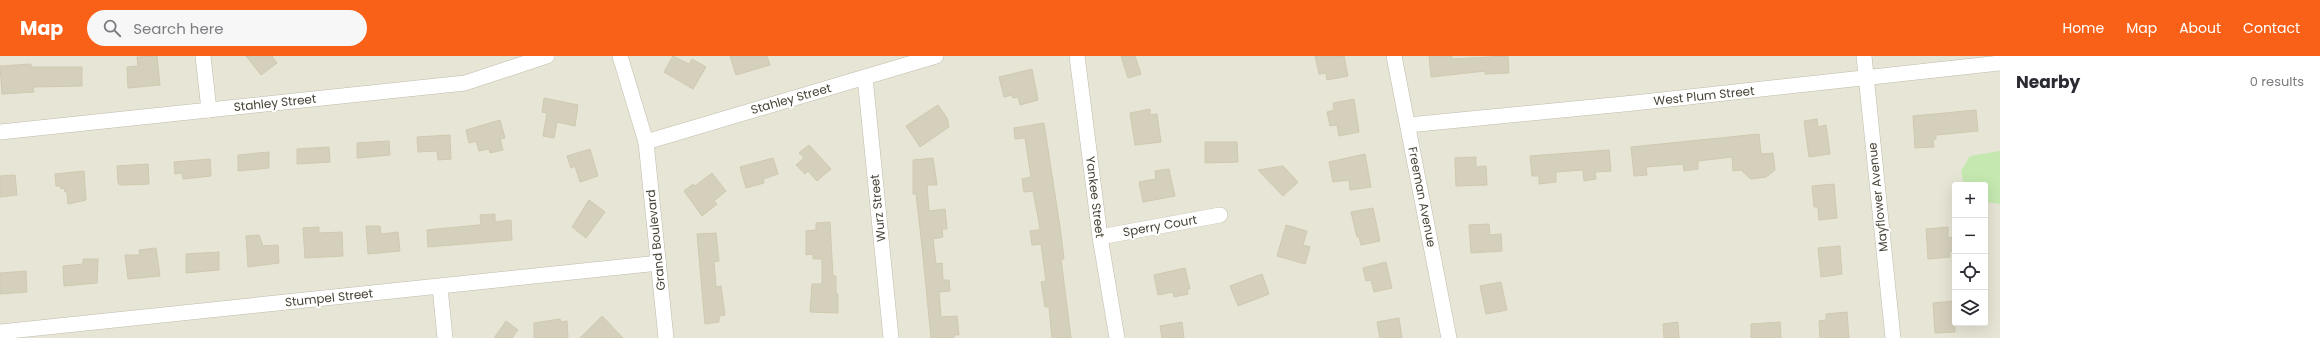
<!DOCTYPE html>
<meta charset="utf-8">
<style>
body{margin:0;font-family:Poppins,sans-serif;background:#f7f7f7;color:#2b2b33}
.controls{position:absolute;right:12px;bottom:12px;display:grid;overflow:hidden;border-radius:4px;box-shadow:0 4px 16px #0002}
.controls button{width:36px;height:36px;display:grid;place-items:center;padding:0;border:0;border-bottom:1px solid #e1e1e2;background:#fff;color:#2b2b33;font:20px sans-serif}
.list{margin:0;padding:0;list-style:none}
h2{display:flex;justify-content:space-between;align-items:center;height:52px;margin:0;padding:0 16px;font-size:17px}
h2 small{font-size:13px;font-weight:400;color:#7c7c81}
.icon{flex:none;width:22px;height:22px;fill:none;stroke:currentColor;stroke-width:2;stroke-linecap:round;stroke-linejoin:round}
.map{position:relative;flex:none;width:2000px;height:282px;overflow:hidden}
header{display:flex;align-items:center;gap:24px;box-sizing:border-box;height:56px;padding:0 20px;background:#f96118;color:#fff}
header strong{font-size:19px}
nav{display:flex;gap:22px;margin-inline-start:auto;font-size:14px}
.search{width:280px;height:36px;background:#f7f7f7;display:flex;align-items:center;gap:10px;box-sizing:border-box;padding:0 14px;border-radius:22px;color:#7c7c81;font-size:15px}
main{display:flex}
aside{flex:1;background:#fff}
.map>svg:first-child{display:block}
.residential{fill:#e7e5d5;fill-rule:evenodd}
.green{fill:#c5e8b0}
.building{fill:#d5d0bc;stroke:#d0c9b0}
.lines{fill:none;stroke-linecap:round;stroke-linejoin:round}
.minor-casing{stroke:#bfbbaa;stroke-width:16}
.minor{stroke:#fff;stroke-width:15}
.labels{text-anchor:middle;stroke-width:4;stroke-linejoin:round;paint-order:stroke}
.street-label{font-size:12px;fill:#474336;stroke:#fff}
</style>
<header>
<strong>Map</strong>
<div class="search"><svg class="icon" aria-label="search" viewBox="0 0 24 24"><circle cx="10" cy="10" r="6"/><path d="M15 15l6 6"/></svg>Search here</div>
<nav><a>Home</a><a>Map</a><a>About</a><a>Contact</a></nav>
</header>
<main>
<div class="map">
<svg width="2000" height="282" viewBox="0 0 2000 282">
<rect width="100%" height="100%" fill="#f3f2e7"/>
<path class="residential" d="M0,0H2000V282H0ZM1955,129H1985V267H1955Z"/>
<path class="green" d="M2000,95V148L1985,146V129H1964L1961,115L1970,100Z"/>
<g class="building">
<path d="M157,0L160,29L128,32L127,11L138,10L137,1Z"/>
<path d="M246,0H272L277,7L261,19Z"/>
<path d="M673,0L689,8L692,3L706,11L693,33L664,16Z"/>
<path d="M730,0H767L770,9L736,19Z"/>
<path d="M1121,0H1135L1141,18L1128,22Z"/>
<path d="M1315,0H1344L1348,20L1327,24L1326,17L1319,18Z"/>
<path d="M1429,0H1452V3L1508,0L1509,17L1485,18V15L1431,21Z"/>
<path d="M31,8V11H82V30L33,31L34,36L2,38L0,10Z"/>
<path d="M1032,13L1038,44L1020,49L1018,41L1013,42L1012,39L1004,41L999,21Z"/>
<path d="M544,42L578,49L575,70L557,66L554,82L543,80L547,57L542,56Z"/>
<path d="M1354,43L1359,76L1339,80L1337,69L1330,70L1327,56L1334,54L1333,47Z"/>
<path d="M938,49L947,62L949,71L920,91L906,70Z"/>
<path d="M1150,53V59L1157,58L1161,86L1135,89L1130,57Z"/>
<path d="M1976,54L1978,75L1936,79V83L1933,84L1934,91L1915,92L1913,60Z"/>
<path d="M1817,63L1818,71L1826,69L1830,98L1809,101L1804,65Z"/>
<path d="M500,64L505,82L500,83L503,94L490,97L489,93L479,95L476,85L469,87L466,74Z"/>
<path d="M1044,67L1060,171L1064,203H1061L1071,282H1052L1049,251H1045L1041,226L1046,225L1041,188L1032,189L1030,175L1039,174L1040,172L1033,135L1024,136L1022,123L1031,121L1025,82L1015,83L1014,72Z"/>
<path d="M1759,78L1761,98L1773,97L1775,114L1766,121L1751,123L1741,114L1733,115L1732,101L1698,105V113L1684,115L1683,108L1646,111L1647,119L1634,120L1631,91Z"/>
<path d="M450,79L451,103L438,104L437,95L418,96L417,81Z"/>
<path d="M389,85L390,99L357,102V87Z"/>
<path d="M1205,86H1237L1238,106L1205,107Z"/>
<path d="M809,89L831,113L817,125L808,115L805,118L796,109L804,102L799,97Z"/>
<path d="M329,91L330,106L297,108V93Z"/>
<path d="M590,93L598,120L580,126L575,110L571,112L567,100Z"/>
<path d="M1609,94L1611,115L1595,116L1596,123L1584,125L1583,114L1556,116V126L1539,128V120H1532L1530,100Z"/>
<path d="M269,96V112L238,115V99Z"/>
<path d="M1365,98L1371,131L1350,134L1349,124L1333,126L1329,106Z"/>
<path d="M1476,101V111L1486,110L1487,129L1456,130L1455,102Z"/>
<path d="M773,102L778,118L763,123L764,127L746,132L740,111Z"/>
<path d="M933,102L937,129H927L929,155L945,153L947,173H942L943,181L933,183L936,208L942,207L943,224H949L950,235L939,236L941,261L957,260L959,279H954V282H931L922,190L916,138H913V104Z"/>
<path d="M210,103L211,120L183,123L182,117L175,118L174,106Z"/>
<path d="M148,108L149,128L120,129L118,127L117,110Z"/>
<path d="M1283,110L1298,126L1283,140L1258,114Z"/>
<path d="M1169,113L1175,140L1143,146L1139,126L1156,123L1155,115Z"/>
<path d="M84,115L86,144L68,148L67,136H65L64,132L61,133L60,130H56L55,118Z"/>
<path d="M712,117L726,135L714,145L717,148L702,160L684,135L693,128L695,130Z"/>
<path d="M15,119L17,139L0,141V120Z"/>
<path d="M1834,128L1837,162L1819,164L1818,151H1814L1812,130Z"/>
<path d="M589,144L605,156L586,182L572,171Z"/>
<path d="M1373,152L1380,185L1361,189L1359,181H1357L1351,156Z"/>
<path d="M495,158V166L511,164L512,184L428,191L427,174L479,169L481,168L480,159Z"/>
<path d="M830,166L833,220H836V238H838V257L810,256L812,228H822V203H813V198L806,199V175L816,174V167Z"/>
<path d="M1489,168L1490,179L1501,178L1502,195L1471,197L1469,169Z"/>
<path d="M1286,169L1307,175L1303,189L1310,191L1305,208L1277,200Z"/>
<path d="M366,170H380L381,178L398,176L400,195L368,198Z"/>
<path d="M319,171V177L342,176L343,200L305,202L303,172Z"/>
<path d="M1948,171V182L1955,181V195L1949,196L1950,201L1928,203L1926,173Z"/>
<path d="M716,177L719,205L714,206L716,231L721,230L725,259L719,260V266L705,268L697,178Z"/>
<path d="M259,179L263,190L278,189L279,207L248,211L246,180Z"/>
<path d="M1840,190L1842,218L1821,221L1818,192Z"/>
<path d="M156,192L160,220L128,223L125,199H140L139,194Z"/>
<path d="M219,196V214L186,217V198Z"/>
<path d="M83,203H98L97,227L64,230L63,210L83,208Z"/>
<path d="M1386,206L1392,232L1374,236L1371,224L1366,225L1363,212Z"/>
<path d="M1185,212L1190,233H1187L1188,238L1174,241L1173,236L1158,239L1154,219Z"/>
<path d="M26,215L27,236L0,238V217Z"/>
<path d="M1262,218L1269,238L1238,250L1230,230Z"/>
<path d="M1501,226L1507,254L1486,258L1480,230Z"/>
<path d="M1955,245V276L1935,277L1933,247Z"/>
<path d="M1847,256L1849,282H1820L1819,265L1826,264V258Z"/>
<path d="M602,260L623,282H580Z"/>
<path d="M1399,262L1402,282H1380L1377,266Z"/>
<path d="M560,263L561,266L567,265L568,282H534V267Z"/>
<path d="M506,265L518,274L512,282H494Z"/>
<path d="M1182,266L1184,282H1162L1160,270Z"/>
<path d="M1678,266L1679,282H1664L1663,268Z"/>
<path d="M1780,266L1781,282H1751V268Z"/>
</g>
<g class="lines">
<g class="minor-casing">
<g id="minor">
<path d="M203,0L209,54"/>
<path d="M620,0L646,86L666,282"/>
<path d="M1077,0L1100,181L1117,282"/>
<path d="M1394,0L1449,282"/>
<path d="M1864,0L1893,282"/>
<path d="M865,21L891,282"/>
<path d="M1408,69L1634,47L2000,7"/>
<path d="M0,76L465,27L547,0"/>
<path d="M646,86L936,0"/>
<path d="M1100,181L1220,159"/>
<path d="M440,231L445,282"/>
<path d="M0,276L659,207"/>
</g>
</g>
<use href="#minor" class="minor"/>
</g>
<g class="labels">
<g class="street-label">
<text transform="translate(1704 40) rotate(-6)" y="4">West Plum Street</text>
<text transform="translate(791 43) rotate(-16)" y="4">Stahley Street</text>
<text transform="translate(275 47) rotate(-6)" y="4">Stahley Street</text>
<text transform="translate(1095 141) rotate(83)" y="4">Yankee Street</text>
<text transform="translate(1422 141) rotate(79)" y="4">Freeman Avenue</text>
<text transform="translate(1878 141) rotate(-96)" y="4">Mayflower Avenue</text>
<text transform="translate(878 152) rotate(-96)" y="4">Wurz Street</text>
<text transform="translate(1160 170) rotate(-10)" y="4">Sperry Court</text>
<text transform="translate(656 184) rotate(-96)" y="4">Grand Boulevard</text>
<text transform="translate(329 242) rotate(-6)" y="4">Stumpel Street</text>
</g>
</g>
</svg>
<div class="controls">
<button>+</button>
<button>−</button>
<button><svg class="icon" aria-label="locate" viewBox="0 0 24 24"><circle cx="12" cy="12" r="6"/><path d="M12 2v4M12 18v4M2 12h4M18 12h4"/></svg></button>
<button><svg class="icon" aria-label="layers" viewBox="0 0 24 24"><path d="M12 4l9 5-9 5-9-5zM3 14l9 5 9-5"/></svg></button>
</div>
</div>
<aside>
<h2>Nearby<small>0 results</small></h2>
<ul class="list">
</ul>
</aside>
</main>
